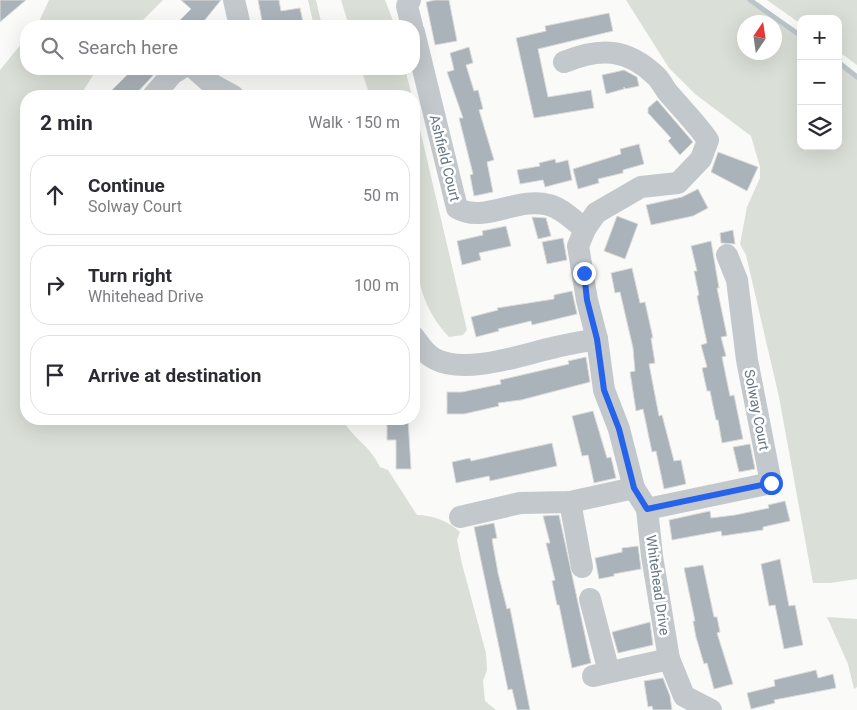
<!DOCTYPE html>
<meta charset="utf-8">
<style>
body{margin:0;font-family:Roboto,sans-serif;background:#f2f2f3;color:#2b2b33}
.controls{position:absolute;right:15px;top:15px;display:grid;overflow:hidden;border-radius:10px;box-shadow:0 5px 20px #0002}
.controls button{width:45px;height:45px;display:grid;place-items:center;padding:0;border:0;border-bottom:1px solid #e1e1e2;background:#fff;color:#2b2b33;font:25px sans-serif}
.compass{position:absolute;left:737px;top:15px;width:45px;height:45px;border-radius:50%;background:#fff;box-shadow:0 5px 20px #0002;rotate:13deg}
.stop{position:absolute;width:15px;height:15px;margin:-11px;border:4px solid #2563eb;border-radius:50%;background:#fff}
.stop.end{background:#2563eb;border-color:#fff;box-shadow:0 1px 5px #0008}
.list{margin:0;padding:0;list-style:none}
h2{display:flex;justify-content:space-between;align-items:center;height:65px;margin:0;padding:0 20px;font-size:21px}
h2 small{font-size:16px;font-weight:400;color:#7c7c81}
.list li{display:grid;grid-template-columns:32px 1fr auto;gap:15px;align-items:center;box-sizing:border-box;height:80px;margin:0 10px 10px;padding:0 10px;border:1px solid #e1e1e2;border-radius:20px}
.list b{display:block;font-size:19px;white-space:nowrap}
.list p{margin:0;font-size:16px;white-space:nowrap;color:#7c7c81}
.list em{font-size:16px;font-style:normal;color:#7c7c81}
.icon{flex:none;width:28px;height:28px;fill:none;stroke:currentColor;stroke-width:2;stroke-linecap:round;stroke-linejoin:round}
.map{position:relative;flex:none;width:857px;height:710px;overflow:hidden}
.search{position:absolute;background:#fff;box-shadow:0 5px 20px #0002;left:20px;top:20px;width:400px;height:55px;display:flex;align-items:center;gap:12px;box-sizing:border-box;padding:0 18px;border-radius:20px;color:#7c7c81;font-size:19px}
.panel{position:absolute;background:#fff;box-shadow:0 5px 20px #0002;left:20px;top:90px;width:400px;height:335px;border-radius:20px}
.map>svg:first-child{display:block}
.green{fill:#dadfd7;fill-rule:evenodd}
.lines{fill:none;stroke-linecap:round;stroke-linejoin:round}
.stream{stroke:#bbc7cb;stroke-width:5}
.building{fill:#aab3b9;stroke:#dcdcda}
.minor{stroke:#c3c8cc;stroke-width:22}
.route{stroke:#2563eb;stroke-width:6}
.labels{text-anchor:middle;stroke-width:5;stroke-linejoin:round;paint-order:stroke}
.street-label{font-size:14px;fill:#657683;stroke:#fff}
</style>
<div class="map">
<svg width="857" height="710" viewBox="0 0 857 710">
<rect width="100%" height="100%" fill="#fafaf8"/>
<g class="green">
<path d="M49,0H163L137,26H37Z"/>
<path d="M308,0H316L322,26H314Z"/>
<path d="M341,0H385L395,26H349Z"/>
<path d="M626,0H750L801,36V146H838V62L857,77V579L830,583H813L779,397L746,255L740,244L747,207L760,178V167L751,136L695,94L669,68ZM744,22H774V52H744Z"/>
<path d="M767,0H857V65L838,51V19H801V24Z"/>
<path d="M26,38V69H97L80,96H26V419H342C355,441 369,444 380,467L388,470L417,515C433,515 450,522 460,532L457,540L462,564L486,653L487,670L483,681L485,701L496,710H0V70Z"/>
<path d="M361,69H405L412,96H370Z"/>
<path d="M414,104L467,330L463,335L449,337C411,297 414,248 414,197C414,166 414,135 414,104Z"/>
<path d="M827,617L857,619V687L854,689L848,664Z"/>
</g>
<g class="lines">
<g class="stream">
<path d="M750,0L801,36"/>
<path d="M838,62L857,77"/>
</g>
</g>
<g class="building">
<path d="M0,0H26L0,22Z"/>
<path d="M181,0H221L200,26H174L191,9Z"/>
<path d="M258,0H279L281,11L300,8L303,22L280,26H263Z"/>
<path d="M435,0H449L457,41L435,45L426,2Z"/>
<path d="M609,13L613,31L538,49L548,97L591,90L594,108L534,118L516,38L546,31L545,26Z"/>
<path d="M469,47L473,63L466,65L474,91L478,90L483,109L479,110L494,160L487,162L493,192L474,196L470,175L473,174L459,118H463L447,72L454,70L450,53Z"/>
<path d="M133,69H159L134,96H106Z"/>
<path d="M624,70L637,77L639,86L625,89L624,87V89L606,94L602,75Z"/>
<path d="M657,100L693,142L680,155L668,141L671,138L648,113V108Z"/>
<path d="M639,144L644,164L623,170V173L598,179L599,183L578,189L573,169L621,154L620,149Z"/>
<path d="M718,152L758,167L747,191L711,172Z"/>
<path d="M555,159L556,163L568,160L572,180L545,187L543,180L520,184L517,170L540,166L539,163Z"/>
<path d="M698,189L708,208L693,216L651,225L646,205L682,197Z"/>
<path d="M617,216L638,224L625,259L604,251Z"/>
<path d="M532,217L546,218L551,236L538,239Z"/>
<path d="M506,226L511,246L479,253L481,260L462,265L457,241L483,235L482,231Z"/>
<path d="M733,230L735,244L721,243L720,233Z"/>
<path d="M563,238L567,260L547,264L542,242Z"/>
<path d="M711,241L719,288H717L727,336L721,337L726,356L722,357L730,396L734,395L743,439L722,443L718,420H716L710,391H707L702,368L707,367L701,345L707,343L697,296L699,295L694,271H697L691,246Z"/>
<path d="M632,268L640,303L645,302L653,338H651L655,363L649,364L659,416L662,415L674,461L681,460L686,484L664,489L656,451L652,452L643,409L636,411L630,372L635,371L633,348L620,292L615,293L611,273Z"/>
<path d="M572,291L577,314L532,325L531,321L498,329L499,331L476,337L471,317L498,310L497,308L554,299V295Z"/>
<path d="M586,357L590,382L521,400L498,403L499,406L464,414H447V392H462L501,384L500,380L569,364L568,361Z"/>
<path d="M593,411L607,458L611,457L616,478L594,483L588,455L582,456L572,416Z"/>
<path d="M387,419H408L411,469H396V440H387Z"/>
<path d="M552,443L557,466L490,481L489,476L456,483L452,462L470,458L471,461Z"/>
<path d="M750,444L755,469L739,472L733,447Z"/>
<path d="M785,501L790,521L763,527V530L722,536L721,531L672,540L669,520L710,511L711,518L735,515L769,508L768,505Z"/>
<path d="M559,515L591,663L572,668L559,605H557L552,581L555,580L546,543H550L543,516Z"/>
<path d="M494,523L497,538L492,539L498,573L507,609L510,608L530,710H517L512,689L508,690L480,556L474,527Z"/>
<path d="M638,546L641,569L614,574V576L599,579L595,558L622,552V548Z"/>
<path d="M780,559L789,606L795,605L803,645L784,649L775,605L769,606L761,564Z"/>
<path d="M703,565L714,617H717L720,632L717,633L733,684L714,689L707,663L704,664L696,637L693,621H695L684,568Z"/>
<path d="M650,622L653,645L618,653L612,632Z"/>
<path d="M816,670L818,678L833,674L836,688L774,700L775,703L751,709L747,693L775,686L774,680Z"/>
<path d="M663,678L670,696L672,710H653L652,706L648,707L644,681Z"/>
</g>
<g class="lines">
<g class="minor">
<path d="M234,0L240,26"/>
<path d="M410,0L407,6L412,26"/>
<path d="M414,32L457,208C484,224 518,196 549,205C562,208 574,221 585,229"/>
<path d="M564,62C600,47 627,48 656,76C662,82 665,90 670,95C683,110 696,123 708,140L701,159L678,183L641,187L596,213L585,229L578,246L587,300L597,339L604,390L619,429L634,488L647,509L652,556L669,659L684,696L711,710"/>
<path d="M195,69L213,85L233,96"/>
<path d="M153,96L172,74L180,69"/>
<path d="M414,337C420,345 425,354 435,359C465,375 521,355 552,348C567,344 582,342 597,339"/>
<path d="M570,502L582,567"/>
<path d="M647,509L771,483L747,360L737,280L727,255"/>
<path d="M460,517L520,503L570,502L634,488"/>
<path d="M590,599L609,672"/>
<path d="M593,676L669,659"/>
</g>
</g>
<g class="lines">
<path class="route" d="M584,273L587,300L597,339L604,390L619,429L634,488L647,509L771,483"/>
</g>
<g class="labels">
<g class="street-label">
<text transform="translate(445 158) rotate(76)" y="5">Ashfield Court</text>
<text transform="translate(757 410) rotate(79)" y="5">Solway Court</text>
<text transform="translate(658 585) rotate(82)" y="5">Whitehead Drive</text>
</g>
</g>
</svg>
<div class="controls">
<button>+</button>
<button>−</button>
<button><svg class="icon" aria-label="layers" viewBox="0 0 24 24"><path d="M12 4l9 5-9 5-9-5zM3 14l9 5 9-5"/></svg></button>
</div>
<svg class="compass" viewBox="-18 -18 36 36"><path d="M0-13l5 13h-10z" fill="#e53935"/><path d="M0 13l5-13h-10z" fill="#7c7c81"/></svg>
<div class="stop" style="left:771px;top:483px"></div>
<div class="stop end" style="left:584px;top:273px"></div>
<div class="search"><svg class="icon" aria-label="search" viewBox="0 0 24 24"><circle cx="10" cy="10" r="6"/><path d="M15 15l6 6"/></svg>Search here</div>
<section class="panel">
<h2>2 min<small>Walk · 150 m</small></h2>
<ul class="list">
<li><svg class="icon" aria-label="ahead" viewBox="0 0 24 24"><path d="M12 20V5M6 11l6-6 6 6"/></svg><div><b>Continue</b><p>Solway Court</p></div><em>50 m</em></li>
<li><svg class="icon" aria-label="right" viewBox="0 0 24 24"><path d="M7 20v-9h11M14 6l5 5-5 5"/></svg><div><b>Turn right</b><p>Whitehead Drive</p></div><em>100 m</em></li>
<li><svg class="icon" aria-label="arrive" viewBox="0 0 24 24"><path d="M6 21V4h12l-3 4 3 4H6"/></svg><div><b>Arrive at destination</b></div></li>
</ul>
</section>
</div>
